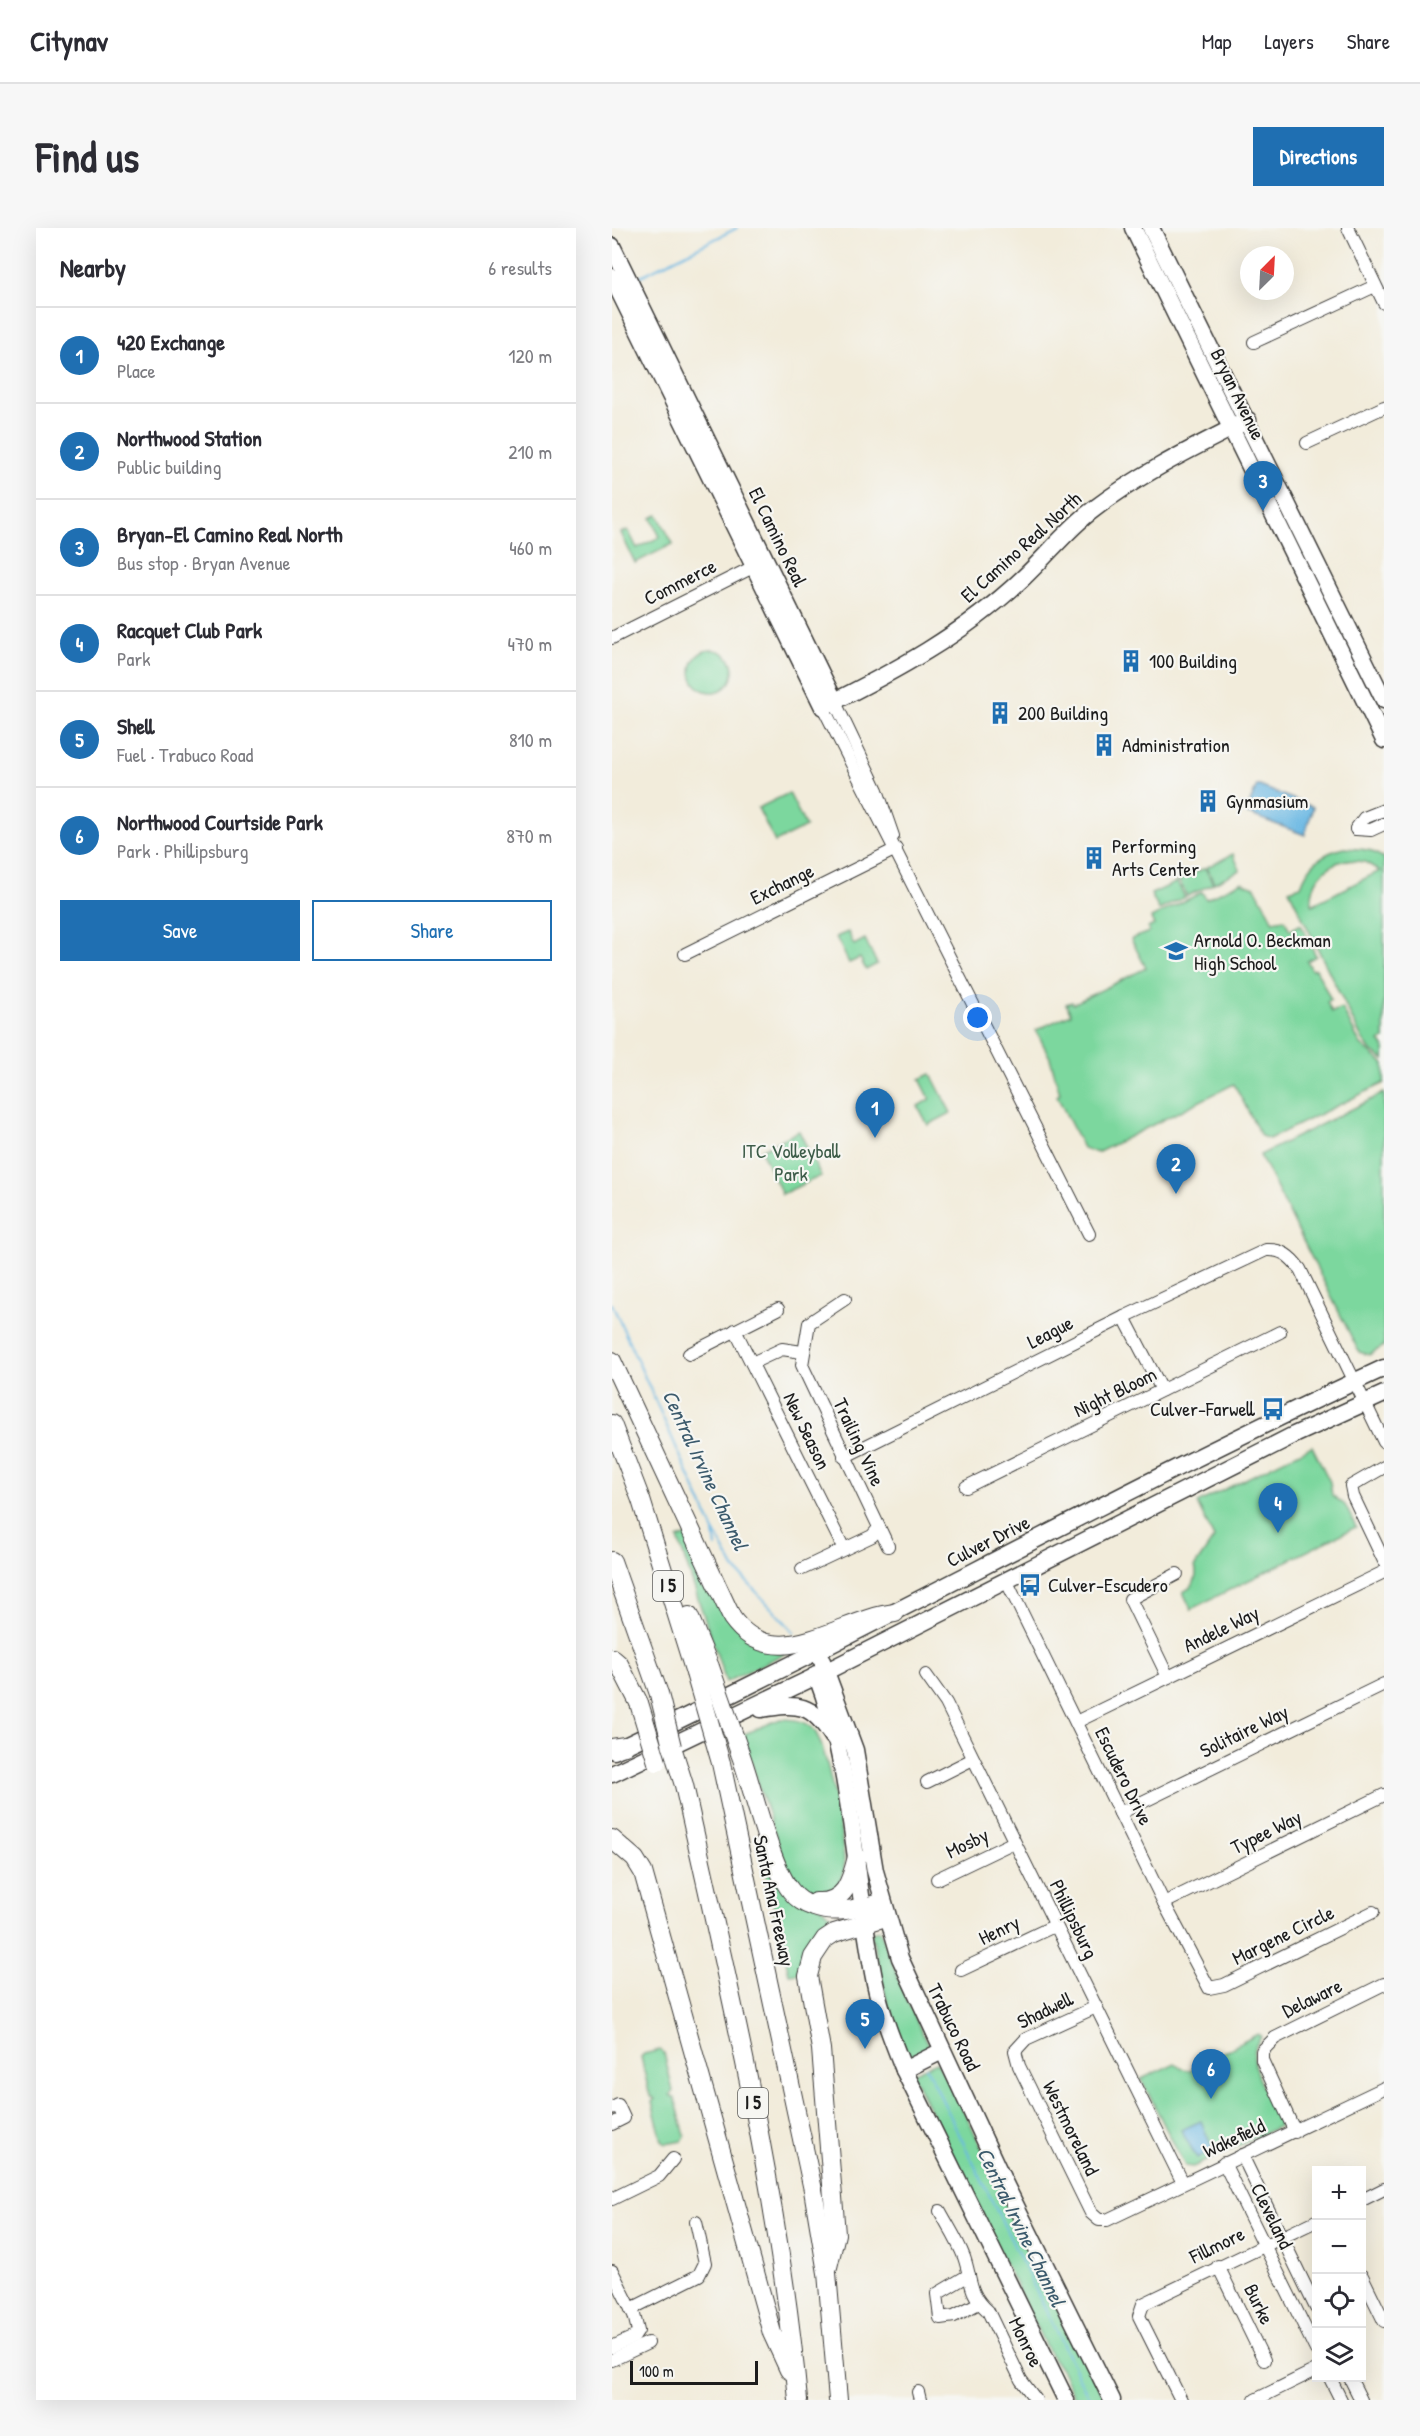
<!DOCTYPE html>
<meta charset="utf-8">
<style>
body{margin:0;font-family:"Patrick Hand",sans-serif;background:#f7f7f7;color:#2b2b33}
.controls{position:absolute;right:18px;bottom:18px;display:grid;overflow:hidden;border-radius:0px;box-shadow:0 6px 24px #0002}
.controls button{width:54px;height:54px;display:grid;place-items:center;padding:0;border:0;border-bottom:2px solid #e1e1e2;background:#fff;color:#2b2b33;font:30px sans-serif}
.compass{position:absolute;left:628px;top:18px;width:54px;height:54px;border-radius:50%;background:#fff;box-shadow:0 6px 24px #0002;rotate:24deg}
.scale{position:absolute;left:18px;bottom:15px;width:128px;box-sizing:border-box;padding-left:6px;border:3px solid #1c1c1c;border-top:0;font-size:16px;line-height:21px;white-space:nowrap;color:#1c1c1c;-webkit-text-stroke:4px #f6f6f2;paint-order:stroke}
.you{position:absolute;left:366px;top:790px;width:21px;height:21px;margin:-15px;border:4px solid #fff;border-radius:50%;background:#1a73e8;box-shadow:0 0 0 9px #1a73e833}
.badge{display:grid;place-items:center;width:39px;height:39px;border-radius:50%;background:#1f6fb2;color:#fff;font-size:20px;font-weight:700}
.pin{position:absolute;translate:-50% -50px;filter:drop-shadow(0 2px 3px #0008)}
.pin::after{content:'';position:absolute;top:32px;width:21px;height:18px;background:inherit;clip-path:polygon(0 0,100% 0,50% 100%)}
.list{margin:0;padding:0;list-style:none}
h2{display:flex;justify-content:space-between;align-items:center;height:78px;margin:0;padding:0 24px;font-size:26px}
h2 small{font-size:20px;font-weight:400;color:#7c7c81}
.list li{display:grid;grid-template-columns:39px 1fr auto;gap:18px;align-items:center;box-sizing:border-box;height:96px;padding:0 24px;border-top:2px solid #e1e1e2}
.list b{display:block;font-size:22px;white-space:nowrap}
.list p{margin:0;font-size:20px;white-space:nowrap;color:#7c7c81}
.list em{font-size:20px;font-style:normal;color:#7c7c81}
.actions{display:flex;gap:12px;padding:18px 24px}
.actions a{flex:1;padding:14px 0;border:2px solid #1f6fb2;border-radius:0px;text-align:center;font-size:21px;color:#1f6fb2}
.actions .main{background:#1f6fb2;color:#fff}
.icon{flex:none;width:33px;height:33px;fill:none;stroke:currentColor;stroke-width:2;stroke-linecap:round;stroke-linejoin:round}
.map{position:relative;flex:none;width:772px;height:2172px;overflow:hidden;border-radius:0px}
header{display:flex;align-items:center;gap:36px;box-sizing:border-box;height:84px;padding:0 30px;background:#fff;border-bottom:2px solid #e1e1e2}
header strong{font-size:28px}
nav{display:flex;gap:33px;margin-inline-start:auto;font-size:21px}
.intro{display:flex;align-items:center;justify-content:space-between;box-sizing:border-box;height:144px;padding:0 36px}
h1{margin:0;font-size:42px}
.button{padding:15px 27px;border-radius:0px;background:#1f6fb2;color:#fff;font-size:21px;font-weight:700}
main{display:flex;gap:36px;padding:0 36px}
aside{flex:1;background:#fff;border-radius:0px;box-shadow:0 6px 24px #0002}
.map>svg:first-child{display:block}
.green{fill:#7cd79e;stroke:#4c7a5d;stroke-width:1.5;fill-rule:evenodd}
.water{fill:#69b7e3;stroke:#426a80;stroke-width:1.5}
.lines{fill:none;stroke-linecap:round;stroke-linejoin:round}
.stream{stroke:#69b7e3;stroke-width:2}
.minor-casing{stroke:#3c3b39;stroke-width:14}
.major-casing{stroke:#3c3b39;stroke-width:19}
.highway-casing{stroke:#3c3b39;stroke-width:20}
.minor{stroke:#fff;stroke-width:12}
.major{stroke:#fff;stroke-width:16}
.highway{stroke:#fff;stroke-width:18}
.highway-bridge-casing{stroke:#3c3b39;stroke-width:20;stroke-linecap:butt}
.highway-bridge{stroke:#fff;stroke-width:18}
.labels{text-anchor:middle;stroke-width:4.5;stroke-linejoin:round;paint-order:stroke}
.shield{fill:#f6f6f2;stroke:#5d5d5c;stroke-width:1.5}
.shield-label{font-size:18px;font-weight:bold;fill:#1c1c1c}
.street-label{font-size:20px;fill:#1c1c1c;stroke:#f6f6f2}
.poi-label{font-size:20px;fill:#1c1c1c;stroke:#f6f6f2;text-anchor:start}
.park-label{font-size:20px;fill:#3e5d4a;stroke:#f6f6f2}
.water-label{font-size:21px;font-style:italic;fill:#3b5a6c;stroke:#f6f6f2}
</style>
<header>
<strong>Citynav</strong>
<nav><a>Map</a><a>Layers</a><a>Share</a></nav>
</header>
<div class="intro"><h1>Find us</h1><a class="button">Directions</a></div>
<main>
<aside>
<h2>Nearby<small>6 results</small></h2>
<ul class="list">
<li><span class="badge">1</span><div><b>420 Exchange</b><p>Place</p></div><em>120 m</em></li>
<li><span class="badge">2</span><div><b>Northwood Station</b><p>Public building</p></div><em>210 m</em></li>
<li><span class="badge">3</span><div><b>Bryan-El Camino Real North</b><p>Bus stop · Bryan Avenue</p></div><em>460 m</em></li>
<li><span class="badge">4</span><div><b>Racquet Club Park</b><p>Park</p></div><em>470 m</em></li>
<li><span class="badge">5</span><div><b>Shell</b><p>Fuel · Trabuco Road</p></div><em>810 m</em></li>
<li><span class="badge">6</span><div><b>Northwood Courtside Park</b><p>Park · Phillipsburg</p></div><em>870 m</em></li>
</ul>
<div class="actions"><a class="main">Save</a><a>Share</a></div>
</aside>
<div class="map">
<svg width="772" height="2172" viewBox="0 0 772 2172">
<rect width="100%" height="100%" fill="#f6f6f2"/>
<filter id="ink" filterUnits="userSpaceOnUse"><feTurbulence type="fractalNoise" baseFrequency=".0167" numOctaves="2"/><feDisplacementMap in="SourceGraphic" scale="12" xChannelSelector="R" yChannelSelector="G"/><feConvolveMatrix kernelMatrix="1 2 1 2 8 2 1 2 1" color-interpolation-filters="sRGB"/></filter>
<filter id="wash" filterUnits="userSpaceOnUse"><feTurbulence type="fractalNoise" baseFrequency=".008" numOctaves="4" result="noise"/><feDisplacementMap in="SourceGraphic" scale="24" xChannelSelector="R" yChannelSelector="G"/><feGaussianBlur stdDeviation="1.35" result="paint"/><feColorMatrix in="noise" values="0 0 0 0 0 0 0 0 0 0 0 0 0 0 0 0 0 1.4 0 .05"/><feComposite in="paint" operator="in"/></filter>
<g filter="url(#wash)">
<rect width="100%" height="100%" fill="#f2ecdb"/>
<g class="green">
<path d="M46,287L61,316L23,335L9,305L16,302L25,320L48,309L39,290Z"/>
<circle cx="100" cy="443" r="21"/>
<path d="M177,565L194,599L163,614L146,580Z"/>
<path d="M733,620L757,622L772,630V811L768,814L772,818V832L758,822L749,809L677,662L689,658C696,637 711,624 733,620ZM734,632L753,634L768,643L700,677C698,654 712,637 734,632Z"/>
<path d="M621,626L628,642L602,655L595,639Z"/>
<path d="M593,640L601,656L575,668L567,652Z"/>
<path d="M565,654L573,669L547,682L539,666Z"/>
<path d="M629,654L643,659L661,693L672,691L678,702L689,696L704,728L695,733L700,742L704,741L719,772L715,774L720,784L730,780L749,817L772,836V855L657,911L649,908L622,856L485,925L471,920L445,868L448,866L438,830L424,802L459,786L454,776L460,774L461,776L534,740L519,711L537,704L536,700L542,697L539,690L590,664L594,671Z"/>
<path d="M236,704L242,717L253,711L265,736L254,742L248,730L237,735L224,709Z"/>
<path d="M319,846L339,885L316,897L306,878L318,871L308,851Z"/>
<path d="M772,865V1118L757,1127L747,1124L648,927Z"/>
<path d="M187,903L209,948L170,966L149,922Z"/>
<path d="M700,1218L718,1254L720,1267L733,1277L744,1299L579,1381L571,1364C582,1359 586,1350 583,1338L602,1310L585,1275Z"/>
<path d="M76,1307L113,1386L174,1425L114,1454L66,1311Z"/>
<path d="M168,1491C180,1492 194,1491 202,1502C216,1520 234,1621 232,1644C231,1651 225,1659 222,1665L198,1668L186,1659L175,1642L130,1507Z"/>
<path d="M160,1644L222,1689L223,1693C201,1705 190,1720 186,1745L177,1746L154,1645Z"/>
<path d="M268,1702L294,1770L318,1821L296,1833L277,1782L259,1704Z"/>
<path d="M646,1806L649,1809C629,1834 656,1868 668,1891L666,1899L581,1939L573,1938L529,1851L563,1835L571,1841L578,1842Z"/>
<path d="M48,1822L52,1825L61,1863L58,1867L63,1870L73,1908L70,1913L54,1916L50,1913L40,1874L43,1871L38,1868L29,1829L32,1826Z"/>
<path d="M325,1834L345,1869L494,2172H464L450,2143L437,2125L300,1845Z"/>
</g>
<g class="water">
<path d="M645,557L701,579L693,607L634,585Z"/>
<path d="M589,1893L601,1922L585,1930L569,1902Z"/>
</g>
<g class="lines">
<g class="stream">
<path d="M23,51L125,0"/>
<path d="M0,1076L101,1301L122,1340L182,1404"/>
<path d="M102,1304L104,1319"/>
<path d="M314,1839L478,2172"/>
</g>
</g>
</g>
<g filter="url(#ink)">
<g class="lines">
<g class="minor-casing">
<g id="minor">
<path d="M736,0L772,75"/>
<path d="M642,114L763,58"/>
<path d="M695,215L772,179"/>
<path d="M0,410L147,336"/>
<path d="M223,474L265,562L281,608"/>
<path d="M211,479L477,1006"/>
<path d="M744,601L752,590L772,582"/>
<path d="M744,601L759,602L772,596"/>
<path d="M73,726L284,621"/>
<path d="M233,1071L197,1095L190,1137L276,1318"/>
<path d="M512,1089L550,1162"/>
<path d="M123,1102L232,1321"/>
<path d="M77,1126L166,1081"/>
<path d="M140,1135L170,1121L190,1124"/>
<path d="M232,1229L512,1089L654,1022C670,1021 678,1028 688,1041L772,1214"/>
<path d="M772,1239L739,1258L741,1268L772,1333"/>
<path d="M354,1259L668,1104"/>
<path d="M190,1341L260,1308L267,1300"/>
<path d="M394,1352L552,1675L597,1760L612,1757L761,1684"/>
<path d="M314,1447L334,1475L571,1955"/>
<path d="M556,1449L518,1371L565,1346"/>
<path d="M464,1494L772,1344"/>
<path d="M315,1554L361,1531"/>
<path d="M508,1585L772,1456"/>
<path d="M325,1651L402,1614"/>
<path d="M552,1675L772,1567"/>
<path d="M349,1742L442,1698"/>
<path d="M484,1779L414,1811L403,1823L407,1838L479,1985L487,1992H495L772,1860"/>
<path d="M0,1880L6,1877L12,1890L0,1896"/>
<path d="M683,1904L650,1832V1823L663,1810L772,1756"/>
<path d="M630,1927L704,2080"/>
<path d="M612,1935L704,2122"/>
<path d="M0,1971L47,1948L61,1931"/>
<path d="M750,1972L772,1961"/>
<path d="M328,1983C336,1998 346,2013 352,2029C360,2052 356,2065 376,2083L409,2152L424,2172"/>
<path d="M606,2038L652,2132"/>
<path d="M0,2043L22,2087L26,2103L22,2109L0,2119"/>
<path d="M357,2047L325,2066L328,2090L342,2088L367,2075"/>
<path d="M750,2048L772,2093"/>
<path d="M19,2081L87,2047L93,2035L84,1994"/>
<path d="M0,2132L36,2115"/>
<path d="M718,2150L729,2172"/>
<path d="M738,2150L749,2172"/>
<path d="M306,2164L308,2172"/>
<path d="M569,2172L527,2088L531,2076L704,1993"/>
<path d="M643,2172L704,2142"/>
</g>
</g>
<g class="major-casing">
<g id="major">
<path d="M521,0L772,512"/>
<path d="M539,0L772,472"/>
<path d="M0,18L223,474"/>
<path d="M0,49L211,479C282,444 352,406 410,351C434,329 455,301 482,281C529,245 583,219 636,192"/>
<path d="M210,1433L243,1522L263,1643L288,1730L394,1958L500,2172"/>
<path d="M204,1446C242,1545 242,1652 263,1755C269,1784 281,1814 292,1842L454,2172"/>
<path d="M149,1481C187,1475 199,1475 221,1509"/>
<path d="M2,1523C261,1401 511,1260 772,1140"/>
<path d="M0,1546L223,1439L682,1207L772,1166"/>
<path d="M292,1842L330,1823"/>
</g>
</g>
<g class="highway-casing">
<g id="highway">
<path d="M0,1133L120,1390C163,1450 227,1391 283,1385"/>
<path d="M0,1196L29,1272L83,1445"/>
<path d="M0,1333L47,1466"/>
<path d="M77,1388L98,1439"/>
<path d="M0,1430L7,1436L27,1475"/>
<path d="M60,1519L72,1557C117,1760 167,1964 186,2172"/>
<path d="M0,1520L13,1518"/>
<path d="M128,1525C141,1560 158,1637 179,1663C185,1671 193,1676 202,1679C223,1687 249,1680 270,1675"/>
<path d="M109,1535L201,1962L215,2045L226,2172"/>
<path d="M0,1611L23,1631L31,1644L160,2105L177,2142"/>
<path d="M204,1674C233,1676 239,1653 245,1629"/>
<path d="M216,2039L224,2006L209,1821L196,1748L201,1729L213,1711L222,1705L274,1689"/>
</g>
</g>
<use href="#minor" class="minor"/>
<use href="#major" class="major"/>
<use href="#highway" class="highway"/>
<g class="highway-bridge-casing">
<g id="highway-bridge">
<path d="M98,1439L128,1525"/>
<path d="M83,1445L109,1535"/>
<path d="M47,1466L60,1519"/>
<path d="M27,1475L45,1534"/>
</g>
</g>
<use href="#highway-bridge" class="highway-bridge"/>
</g>
</g>
<defs>
<g id="building-bare" transform="scale(1.8)"><path d="M-4-6H4V6H1V3H-1V6H-4ZM-2.5-4.3h1.7v1.8h-1.7ZM.8-4.3h1.7v1.8H.8ZM-2.5-1h1.7V.8h-1.7ZM.8-1h1.7V.8H.8Z" fill="#1f6fb2" stroke="#f6f6f2" stroke-width="2.5" paint-order="stroke"/></g>
<g id="school-bare" transform="scale(1.8)"><path d="M0-5L7-2L0 1L-7-2ZM-4 1L0 2.5L4 1V4Q0 6-4 4Z" fill="#1f6fb2" stroke="#f6f6f2" stroke-width="2.5" paint-order="stroke"/></g>
<g id="bus-bare" transform="scale(1.8)"><path d="M-5-6H5V4H4V6H2V4H-2V6H-4V4H-5ZM-3.5-4V0h7V-4ZM-3.5 1.2v1.5H-2V1.2ZM2 1.2v1.5H3.5V1.2Z" fill="#1f6fb2" stroke="#f6f6f2" stroke-width="2.5" paint-order="stroke"/></g>
</defs>
<g fill-rule="evenodd">
<use href="#building-bare" x="519" y="433"/>
<use href="#building-bare" x="388" y="485"/>
<use href="#building-bare" x="492" y="517"/>
<use href="#building-bare" x="596" y="573"/>
<use href="#building-bare" x="482" y="630"/>
<use href="#school-bare" x="564" y="723"/>
<use href="#bus-bare" x="661" y="1181"/>
<use href="#bus-bare" x="418" y="1357"/>
</g>
<g class="labels">
<g class="shield">
<rect x="41" y="1343" width="30" height="30" rx="4.5"/>
<rect x="126" y="1860" width="30" height="30" rx="4.5"/>
</g>
<g class="shield-label">
<text x="56" y="1364">I 5</text>
<text x="141" y="1881">I 5</text>
</g>
<g class="street-label">
<text transform="translate(626 166) rotate(64)" y="7">Bryan Avenue</text>
<text transform="translate(166 309) rotate(64)" y="7">El Camino Real</text>
<text transform="translate(409 319) rotate(-42)" y="7">El Camino Real North</text>
<text transform="translate(68 354) rotate(-27)" y="7">Commerce</text>
<text transform="translate(170 656) rotate(-26)" y="7">Exchange</text>
<text transform="translate(438 1104) rotate(-27)" y="7">League</text>
<text transform="translate(503 1164) rotate(-26)" y="7">Night Bloom</text>
<text transform="translate(195 1203) rotate(64)" y="7">New Season</text>
<text transform="translate(247 1214) rotate(65)" y="7">Trailing Vine</text>
<text transform="translate(376 1313) rotate(-27)" y="7">Culver Drive</text>
<text transform="translate(609 1401) rotate(-26)" y="7">Andele Way</text>
<text transform="translate(632 1503) rotate(-26)" y="7">Solitaire Way</text>
<text transform="translate(512 1548) rotate(64)" y="7">Escudero Drive</text>
<text transform="translate(654 1604) rotate(-26)" y="7">Typee Way</text>
<text transform="translate(355 1615) rotate(-26)" y="7">Mosby</text>
<text transform="translate(162 1673) rotate(78)" y="7">Santa Ana Freeway</text>
<text transform="translate(462 1691) rotate(64)" y="7">Phillipsburg</text>
<text transform="translate(387 1702) rotate(-26)" y="7">Henry</text>
<text transform="translate(671 1707) rotate(-26)" y="7">Margene Circle</text>
<text transform="translate(700 1770) rotate(-26)" y="7">Delaware</text>
<text transform="translate(433 1782) rotate(-26)" y="7">Shadwell</text>
<text transform="translate(342 1799) rotate(64)" y="7">Trabuco Road</text>
<text transform="translate(459 1900) rotate(64)" y="7">Westmoreland</text>
<text transform="translate(622 1910) rotate(-25)" y="7">Wakefield</text>
<text transform="translate(660 1988) rotate(64)" y="7">Cleveland</text>
<text transform="translate(605 2017) rotate(-26)" y="7">Fillmore</text>
<text transform="translate(647 2076) rotate(64)" y="7">Burke</text>
<text transform="translate(414 2114) rotate(64)" y="7">Monroe</text>
</g>
<g class="poi-label">
<text x="537" y="440">100 Building</text>
<text x="406" y="492">200 Building</text>
<text x="510" y="524">Administration</text>
<text x="614" y="580">Gynmasium</text>
<text x="500" y="625">Performing<tspan x="500" dy="23">Arts Center</tspan></text>
<text x="582" y="719">Arnold O. Beckman<tspan x="582" dy="23">High School</tspan></text>
<text x="643" y="1188" text-anchor="end">Culver-Farwell</text>
<text x="436" y="1364">Culver-Escudero</text>
</g>
<g class="park-label">
<text x="179" y="930">ITC Volleyball<tspan x="179" dy="23">Park</tspan></text>
</g>
<g class="water-label">
<text transform="translate(93 1242) rotate(65)" y="7">Central Irvine Channel</text>
<text transform="translate(409 1999) rotate(64)" y="7">Central Irvine Channel</text>
</g>
</g>
</svg>
<div class="controls">
<button>+</button>
<button>−</button>
<button><svg class="icon" aria-label="locate" viewBox="0 0 24 24"><circle cx="12" cy="12" r="6"/><path d="M12 2v4M12 18v4M2 12h4M18 12h4"/></svg></button>
<button><svg class="icon" aria-label="layers" viewBox="0 0 24 24"><path d="M12 4l9 5-9 5-9-5zM3 14l9 5 9-5"/></svg></button>
</div>
<svg class="compass" viewBox="-18 -18 36 36"><path d="M0-13l5 13h-10z" fill="#e53935"/><path d="M0 13l5-13h-10z" fill="#7c7c81"/></svg>
<div class="scale">100 m</div>
<div class="you"></div>
<div class="pin badge" style="left:263px;top:910px">1</div>
<div class="pin badge" style="left:564px;top:966px">2</div>
<div class="pin badge" style="left:651px;top:283px">3</div>
<div class="pin badge" style="left:666px;top:1305px">4</div>
<div class="pin badge" style="left:253px;top:1821px">5</div>
<div class="pin badge" style="left:599px;top:1871px">6</div>
</div>
</main>
